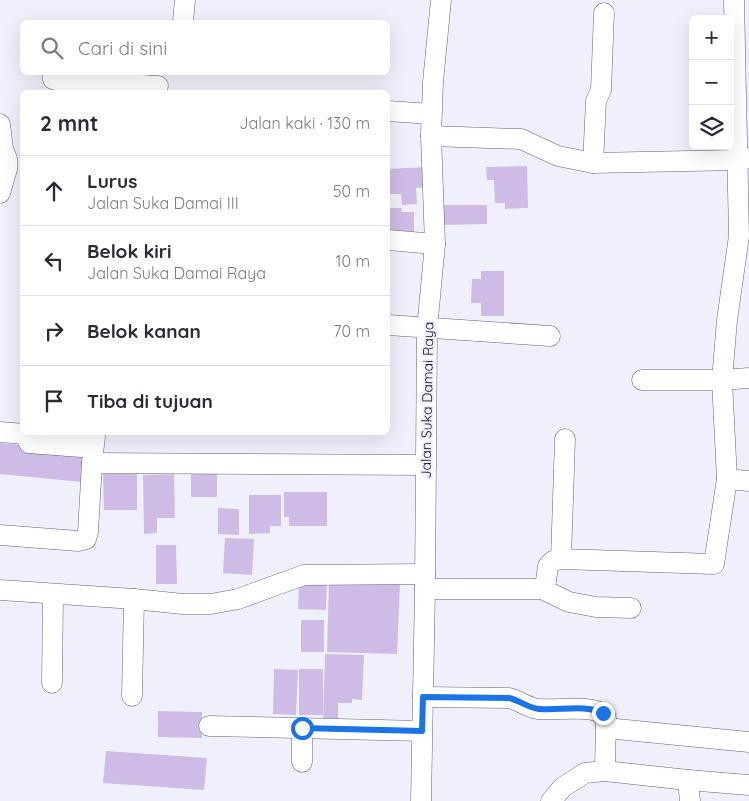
<!DOCTYPE html>
<html lang="id">
<meta charset="utf-8">
<style>
body{margin:0;font-family:Quicksand,sans-serif;background:#f2f2f3;color:#2b2b33}
.controls{position:absolute;right:15px;top:15px;display:grid;overflow:hidden;border-radius:8px;box-shadow:0 5px 20px #0002}
.controls button{width:45px;height:45px;display:grid;place-items:center;padding:0;border:0;border-bottom:1px solid #e1e1e2;background:#fff;color:#2b2b33;font:25px sans-serif}
.stop{position:absolute;width:15px;height:15px;margin:-11px;border:4px solid #1a73e8;border-radius:50%;background:#fff}
.stop.end{background:#1a73e8;border-color:#fff;box-shadow:0 1px 5px #0008}
.list{margin:0;padding:0;list-style:none}
h2{display:flex;justify-content:space-between;align-items:center;height:65px;margin:0;padding:0 20px;font-size:21px}
h2 small{font-size:16px;font-weight:400;color:#7c7c81}
.list li{display:grid;grid-template-columns:32px 1fr auto;gap:15px;align-items:center;box-sizing:border-box;height:70px;padding:0 20px;border-top:1px solid #e1e1e2}
.list b{display:block;font-size:19px;white-space:nowrap}
.list p{margin:0;font-size:16px;white-space:nowrap;color:#7c7c81}
.list em{font-size:16px;font-style:normal;color:#7c7c81}
.icon{flex:none;width:28px;height:28px;fill:none;stroke:currentColor;stroke-width:2;stroke-linecap:round;stroke-linejoin:round}
.map{position:relative;flex:none;width:749px;height:801px;overflow:hidden}
.search{position:absolute;background:#fff;box-shadow:0 5px 20px #0002;left:20px;top:20px;width:370px;height:55px;display:flex;align-items:center;gap:12px;box-sizing:border-box;padding:0 18px;border-radius:8px;color:#7c7c81;font-size:19px}
.panel{position:absolute;background:#fff;box-shadow:0 5px 20px #0002;left:20px;top:90px;width:370px;height:345px;border-radius:8px}
.map>svg:first-child{display:block}
.building{fill:#cfbce6}
.lines{fill:none;stroke-linecap:round;stroke-linejoin:round}
.minor-casing{stroke:#63637d;stroke-width:21}
.minor{stroke:#fff;stroke-width:20}
.route{stroke:#1a73e8;stroke-width:6}
.labels{text-anchor:middle;stroke-width:4.5;stroke-linejoin:round;paint-order:stroke}
.street-label{font-size:14px;fill:#161620;stroke:#f0f0fc}
</style>
<div class="map">
<svg width="749" height="801" viewBox="0 0 749 801">
<rect width="100%" height="100%" fill="#f0f0fc"/>
<g class="building">
<path d="M527,166L528,208L505,209V203H495L494,180H487L486,167Z"/>
<path d="M425,167L426,187L416,188L417,204L402,205L401,194H388V169Z"/>
<path d="M441,205H487V224L441,225Z"/>
<path d="M388,208H402L401,212H414V237H388Z"/>
<path d="M481,271H504V316H481V303H471L472,279H481Z"/>
<path d="M0,443L85,451L82,482L0,474Z"/>
<path d="M191,468L217,469V497H191Z"/>
<path d="M103,474H137V510H104Z"/>
<path d="M174,474L175,518H157V533L144,534L143,475Z"/>
<path d="M284,492H327V526H289V517H284Z"/>
<path d="M249,495H281V526H270V533L249,534Z"/>
<path d="M218,508L239,509V535L218,534Z"/>
<path d="M225,538L254,539L252,575L223,573Z"/>
<path d="M156,545H176L177,584H156Z"/>
<path d="M299,581L327,582L326,610L298,609Z"/>
<path d="M329,581L400,584L397,654L327,652Z"/>
<rect x="301" y="620" width="23" height="32"/>
<path d="M325,654L364,655L362,700L352,699V703H338V719L323,718Z"/>
<path d="M274,669L298,670L296,715L273,714Z"/>
<rect x="299" y="669" width="24" height="46"/>
<path d="M158,711L202,712V738L158,737Z"/>
<path d="M106,751L207,758L204,790L103,783Z"/>
</g>
<g class="lines">
<g class="minor-casing">
<g id="minor">
<path d="M183,22L185,0"/>
<path d="M52,72L53,79L56,80L158,86"/>
<path d="M388,111L431,114"/>
<path d="M0,124L3,149L7,159V169L0,193"/>
<path d="M431,136L521,139L558,156L593,163L737,160L749,158"/>
<path d="M593,163L596,101L601,90L604,13"/>
<path d="M388,240L435,244"/>
<path d="M388,325L550,336"/>
<path d="M642,380H722L749,378"/>
<path d="M0,432L24,434L28,432"/>
<path d="M24,434L29,443L81,447"/>
<path d="M92,463L426,465"/>
<path d="M727,479L749,481"/>
<path d="M0,535L78,541L86,539L88,532L92,463L95,436L59,432"/>
<path d="M561,559L565,439"/>
<path d="M425,589H542L569,602L596,607L631,608"/>
<path d="M542,589L546,581L548,566L553,561L561,559L714,564L727,479L722,380L727,320L739,236L734,0"/>
<path d="M0,590L134,599L183,604H211L238,599L304,575L425,574"/>
<path d="M52,683L53,594"/>
<path d="M132,696L134,599"/>
<path d="M423,697L509,698C519,700 528,708 538,709C556,711 591,704 605,715L606,719L605,771"/>
<path d="M209,726L422,731"/>
<path d="M606,728L749,742"/>
<path d="M302,762V728"/>
<path d="M688,780L749,785"/>
<path d="M421,801L425,589L427,329L435,244L431,136L433,82L441,0"/>
<path d="M551,801L563,787L585,773L605,771L688,780L690,801"/>
</g>
</g>
<use href="#minor" class="minor"/>
</g>
<g class="lines">
<path class="route" d="M302,728L422,731L423,697L509,698C519,700 528,708 539,709C559,711 584,704 603,713"/>
</g>
<g class="labels">
<g class="street-label">
<text transform="translate(427 400) rotate(-89)" y="5">Jalan Suka Damai Raya</text>
</g>
</g>
</svg>
<div class="controls">
<button>+</button>
<button>−</button>
<button><svg class="icon" aria-label="layers" viewBox="0 0 24 24"><path d="M12 4l9 5-9 5-9-5zM3 14l9 5 9-5"/></svg></button>
</div>
<div class="stop" style="left:302px;top:728px"></div>
<div class="stop end" style="left:603px;top:713px"></div>
<div class="search"><svg class="icon" aria-label="search" viewBox="0 0 24 24"><circle cx="10" cy="10" r="6"/><path d="M15 15l6 6"/></svg>Cari di sini</div>
<section class="panel">
<h2>2 mnt<small>Jalan kaki · 130 m</small></h2>
<ul class="list">
<li><svg class="icon" aria-label="ahead" viewBox="0 0 24 24"><path d="M12 20V5M6 11l6-6 6 6"/></svg><div><b>Lurus</b><p>Jalan Suka Damai III</p></div><em>50 m</em></li>
<li><svg class="icon" aria-label="left" viewBox="0 0 24 24"><path d="M17 20v-9H6M10 6l-5 5 5 5"/></svg><div><b>Belok kiri</b><p>Jalan Suka Damai Raya</p></div><em>10 m</em></li>
<li><svg class="icon" aria-label="right" viewBox="0 0 24 24"><path d="M7 20v-9h11M14 6l5 5-5 5"/></svg><div><b>Belok kanan</b></div><em>70 m</em></li>
<li><svg class="icon" aria-label="arrive" viewBox="0 0 24 24"><path d="M6 21V4h12l-3 4 3 4H6"/></svg><div><b>Tiba di tujuan</b></div></li>
</ul>
</section>
</div>
